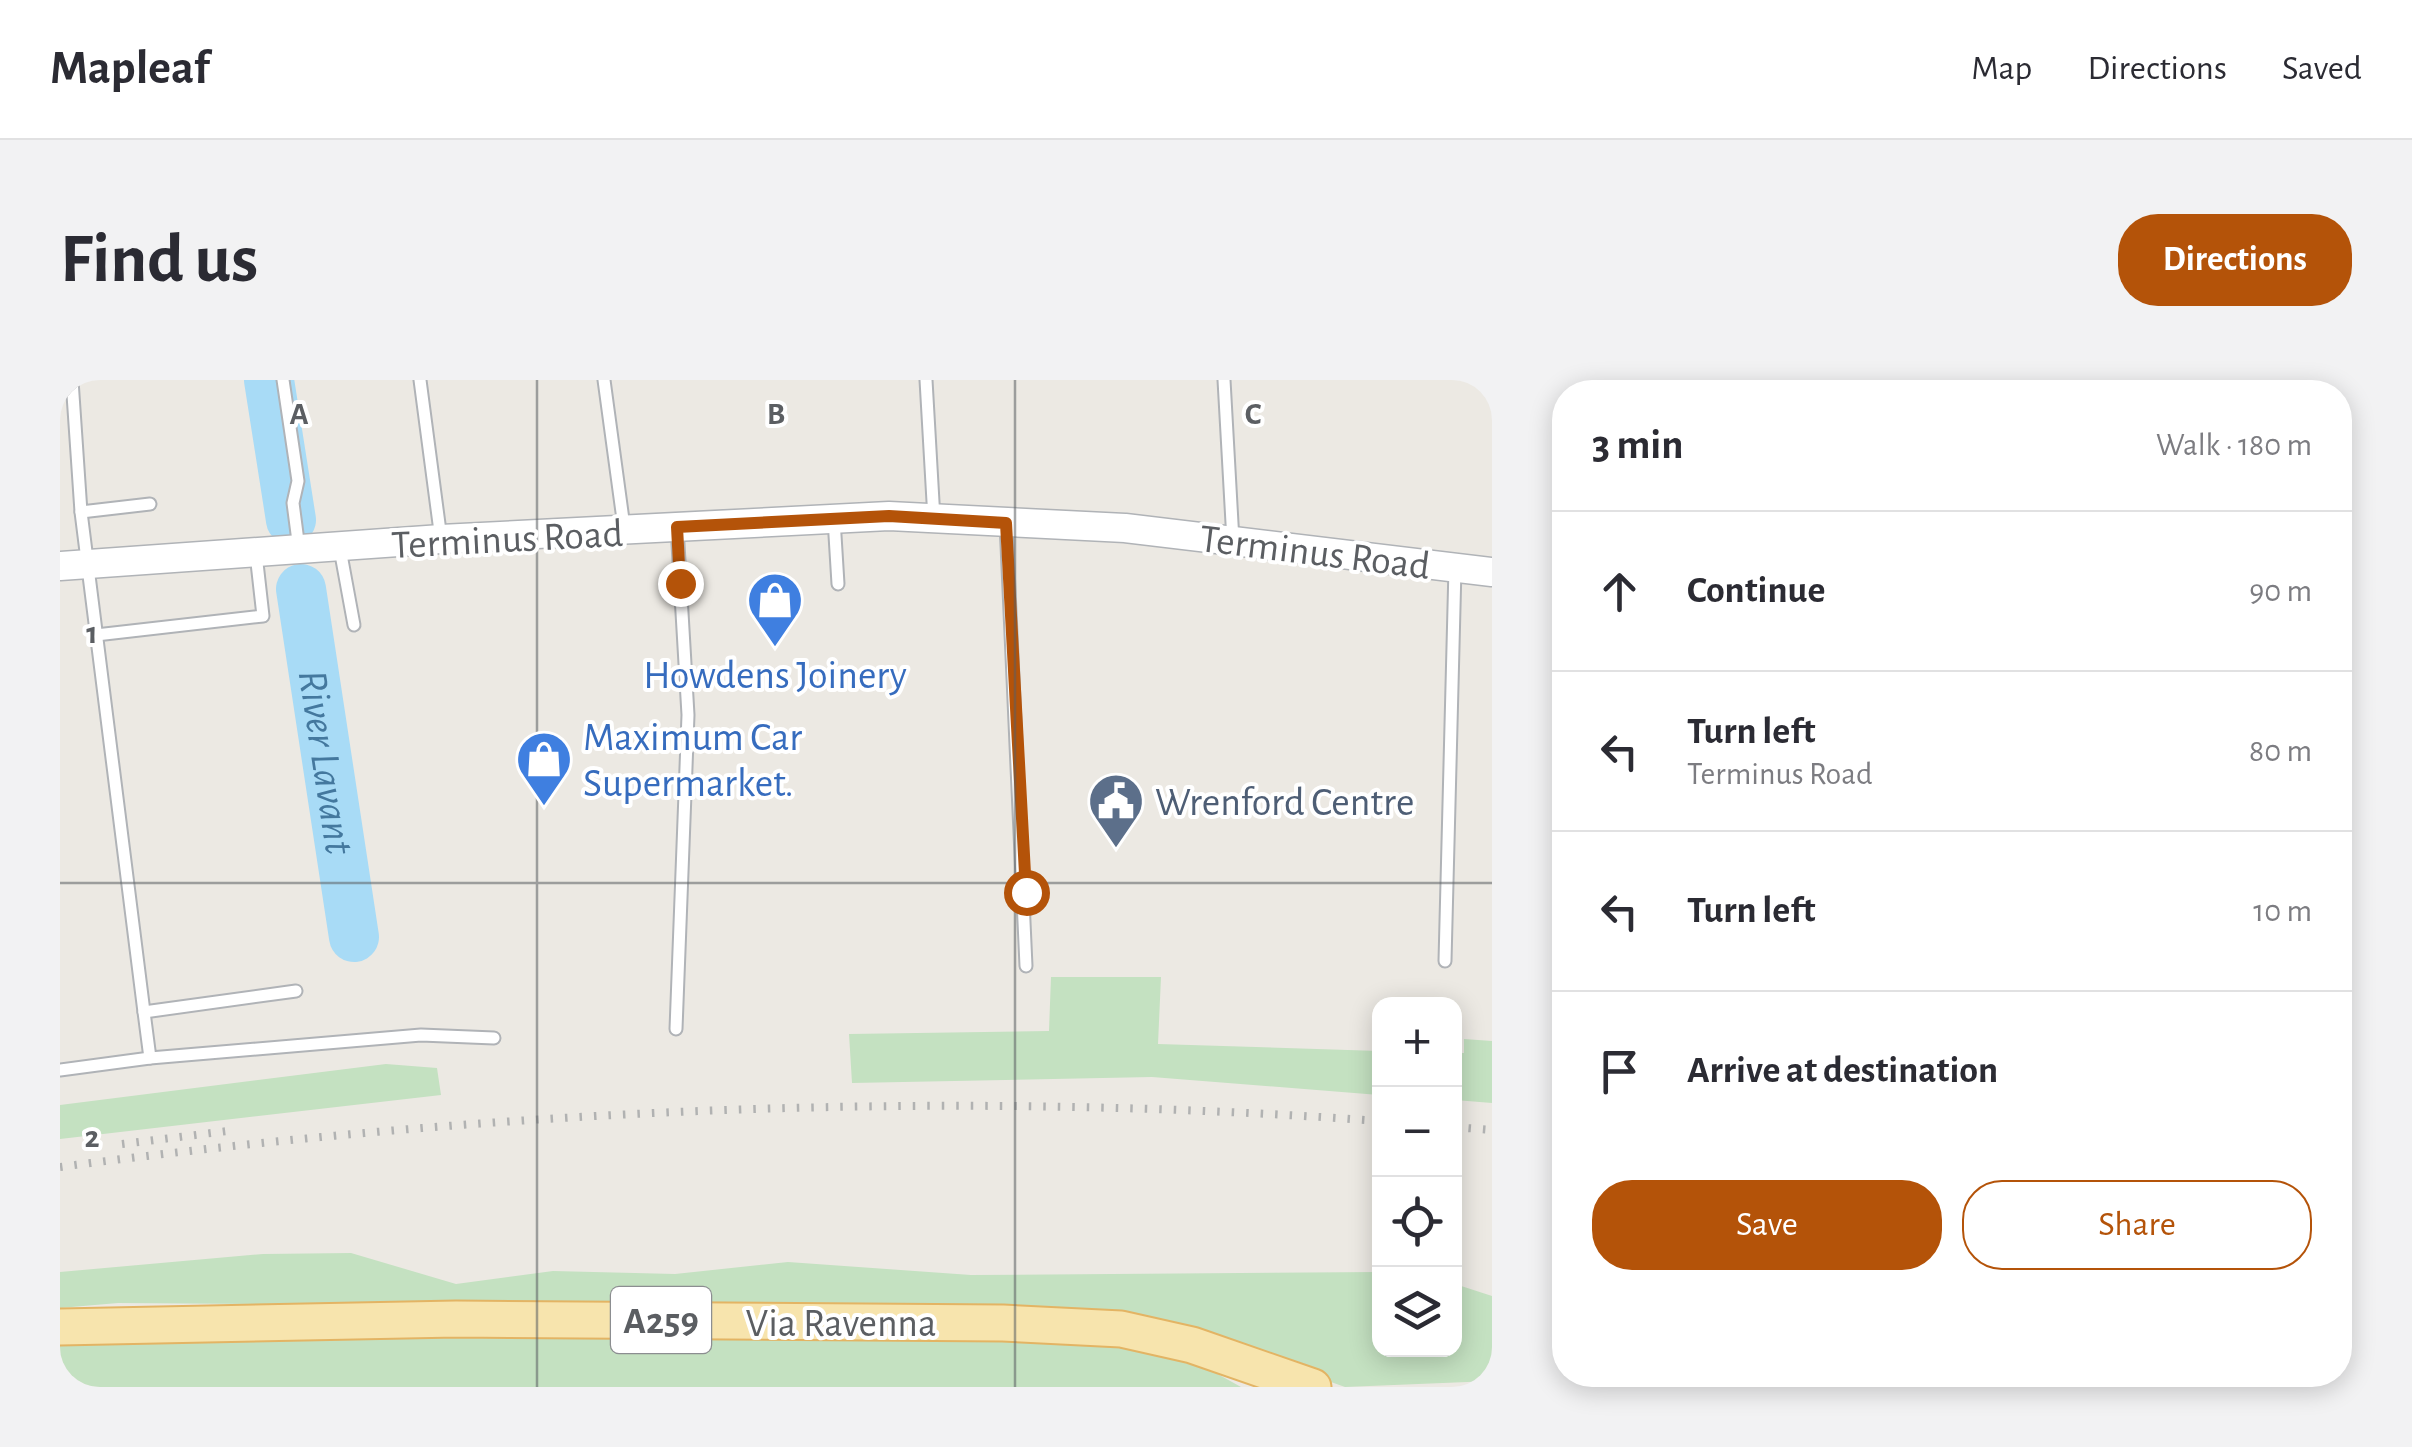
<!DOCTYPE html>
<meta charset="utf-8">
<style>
body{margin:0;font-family:"Alegreya Sans",sans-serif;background:#f2f2f3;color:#2b2b33}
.controls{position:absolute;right:30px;bottom:30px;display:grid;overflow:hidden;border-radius:20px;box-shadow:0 5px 25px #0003}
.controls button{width:90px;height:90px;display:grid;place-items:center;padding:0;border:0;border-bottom:2px solid #e1e1e2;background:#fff;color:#2b2b33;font:50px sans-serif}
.stop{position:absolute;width:30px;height:30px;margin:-22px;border:8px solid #b45309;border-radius:50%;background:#fff}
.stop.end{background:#b45309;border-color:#fff;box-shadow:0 2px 10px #0008}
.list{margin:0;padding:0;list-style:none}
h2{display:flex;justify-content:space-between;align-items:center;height:130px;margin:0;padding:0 40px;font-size:42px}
h2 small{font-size:32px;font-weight:400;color:#7c7c81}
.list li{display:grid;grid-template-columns:65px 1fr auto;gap:30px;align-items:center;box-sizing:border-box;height:160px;padding:0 40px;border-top:2px solid #e1e1e2}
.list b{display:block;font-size:38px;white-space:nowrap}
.list p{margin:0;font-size:32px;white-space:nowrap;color:#7c7c81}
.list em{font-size:32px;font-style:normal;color:#7c7c81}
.actions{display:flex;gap:20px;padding:30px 40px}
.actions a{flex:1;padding:22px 0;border:2px solid #b45309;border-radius:40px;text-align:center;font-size:35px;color:#b45309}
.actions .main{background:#b45309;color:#fff}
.icon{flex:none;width:55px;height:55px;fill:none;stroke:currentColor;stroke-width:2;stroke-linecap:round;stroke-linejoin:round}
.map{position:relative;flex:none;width:1432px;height:1007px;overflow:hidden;border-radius:40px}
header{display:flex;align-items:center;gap:60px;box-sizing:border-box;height:140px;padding:0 50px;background:#fff;border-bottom:2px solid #e1e1e2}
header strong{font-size:48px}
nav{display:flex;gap:55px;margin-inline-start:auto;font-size:35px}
.intro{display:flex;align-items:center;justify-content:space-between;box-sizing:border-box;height:240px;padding:0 60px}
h1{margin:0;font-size:70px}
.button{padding:25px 45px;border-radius:40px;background:#b45309;color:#fff;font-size:35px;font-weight:700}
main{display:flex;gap:60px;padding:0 60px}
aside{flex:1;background:#fff;border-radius:40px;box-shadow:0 5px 25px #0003}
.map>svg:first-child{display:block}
.green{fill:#c4e1c1}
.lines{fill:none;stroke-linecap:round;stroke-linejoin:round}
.river{stroke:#a8dbf6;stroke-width:50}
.service-casing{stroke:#b0b3b7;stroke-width:15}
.tertiary-casing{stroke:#b0b3b7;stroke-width:31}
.primary-casing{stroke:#e3b464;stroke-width:39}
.service{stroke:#fff;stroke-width:11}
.tertiary{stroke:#fff;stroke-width:28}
.primary{stroke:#f7e4ad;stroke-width:35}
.rail{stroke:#b1b2b2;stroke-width:8;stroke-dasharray:2.5 12;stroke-linecap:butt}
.route{stroke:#b45309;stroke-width:12}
.grid{fill:none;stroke:#5b5e62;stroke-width:2.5;stroke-opacity:0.55}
.labels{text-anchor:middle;stroke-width:8;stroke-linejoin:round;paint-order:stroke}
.shield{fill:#fff;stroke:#8c8e91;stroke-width:2.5}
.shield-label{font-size:38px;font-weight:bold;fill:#5b5e62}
.street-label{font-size:40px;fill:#5b5e62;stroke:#fff}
.shop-label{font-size:40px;fill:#366cbe;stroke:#fff}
.service-label{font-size:40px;fill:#4e5e75;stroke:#fff;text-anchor:start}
.water-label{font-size:42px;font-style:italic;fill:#44789e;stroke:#fff}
.grid-label{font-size:32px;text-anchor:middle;font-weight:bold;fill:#5b5e62;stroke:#fff;stroke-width:8;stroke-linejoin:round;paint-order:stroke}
</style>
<header>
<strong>Mapleaf</strong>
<nav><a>Map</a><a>Directions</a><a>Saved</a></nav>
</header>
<div class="intro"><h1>Find us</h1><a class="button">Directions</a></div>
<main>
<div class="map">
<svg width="1432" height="1007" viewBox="0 0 1432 1007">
<rect width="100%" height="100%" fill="#ece9e3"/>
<g class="green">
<path d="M991,597H1101L1098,664L1319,671V715L1092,697L792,703L789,654L989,651Z"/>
<path d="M1404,659L1432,661V723L1395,720V673H1404Z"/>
<path d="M326,684L377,688L381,715L0,759V725Z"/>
<path d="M291,873L396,904L493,891L615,894L728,882L911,895L1319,892L1320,969H1394L1395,904L1432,916V1001L1285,1007L1136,954L724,928L58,923L0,928V892L203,874Z"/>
<path d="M401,952L1054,960L1127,977L1181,1007H0V964Z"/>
</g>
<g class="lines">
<g class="river">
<path d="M209,0L231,140"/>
<path id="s1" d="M241,209L294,557"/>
</g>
<g class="service-casing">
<g id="service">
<path d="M12,0L21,132L90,124"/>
<path d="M223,0L238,101L233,123L239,169"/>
<path d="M360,0L381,159"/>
<path d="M544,0L564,147"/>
<path d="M866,0L874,139"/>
<path d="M1164,0L1173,161"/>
<path d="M21,132L84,632L236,611"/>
<path d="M774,139L778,204"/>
<path d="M946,143L966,586"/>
<path d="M280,169L294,245"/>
<path d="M36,255L203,236L196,174"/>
<path d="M1385,581L1395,188"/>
<path d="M84,632L90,678L361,655L434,658"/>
<path d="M616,649L628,335L617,147"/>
<path d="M0,690L90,678"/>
</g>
</g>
<g class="tertiary-casing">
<path id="tertiary" d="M0,186L381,159L829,136L1065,148L1432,192"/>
</g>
<g class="primary-casing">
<path id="primary" d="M0,947L396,939L943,943L1061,949L1132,965L1253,1007"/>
</g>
<use href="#service" class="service"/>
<use href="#tertiary" class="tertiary"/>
<use href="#primary" class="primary"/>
<g class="rail">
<path d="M1394,747L1432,750"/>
<path d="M62,764L176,750"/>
<path d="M0,787C437,729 879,709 1320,741"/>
</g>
</g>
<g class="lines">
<path class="route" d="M620,203L617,147L829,136L946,143L966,512"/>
</g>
<path class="grid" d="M477,0V1007M955,0V1007M0,503H1432"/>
<defs>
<g id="shop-pin" transform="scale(2.875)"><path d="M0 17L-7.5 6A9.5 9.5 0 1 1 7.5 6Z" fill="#3f7fe0" stroke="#fff"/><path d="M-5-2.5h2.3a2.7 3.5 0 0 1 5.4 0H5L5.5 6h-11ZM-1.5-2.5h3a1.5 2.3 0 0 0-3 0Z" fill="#fff"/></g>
<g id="civic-pin" transform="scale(2.875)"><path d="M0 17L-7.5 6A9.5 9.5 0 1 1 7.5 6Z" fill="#5c6f8a" stroke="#fff"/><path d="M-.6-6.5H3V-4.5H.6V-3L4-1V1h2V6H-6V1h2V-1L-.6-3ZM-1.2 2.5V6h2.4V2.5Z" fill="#fff"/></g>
</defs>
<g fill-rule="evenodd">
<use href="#shop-pin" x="715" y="220"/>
<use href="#shop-pin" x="484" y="379"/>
<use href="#civic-pin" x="1056" y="421"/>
</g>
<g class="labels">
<rect class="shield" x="551" y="907" width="100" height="66" rx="8"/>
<g class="shield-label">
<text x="601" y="953">A259</text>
</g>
<g class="street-label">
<text transform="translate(447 158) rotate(-3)" y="14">Terminus Road</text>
<text transform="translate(1255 171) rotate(7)" y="14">Terminus Road</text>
<text x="781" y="956">Via Ravenna</text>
</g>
<g class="shop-label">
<text x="715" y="308">Howdens Joinery</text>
<text x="523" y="370" text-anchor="start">Maximum Car<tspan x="523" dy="46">Supermarket.</tspan></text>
</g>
<g class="service-label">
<text x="1095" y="435">Wrenford Centre</text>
</g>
<g class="water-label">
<text dy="15" stroke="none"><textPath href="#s1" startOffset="175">River Lavant</textPath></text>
</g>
</g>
<g class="grid-label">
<text x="239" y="44">A</text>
<text x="716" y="44">B</text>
<text x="1193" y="44">C</text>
<text x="32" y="263">1</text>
<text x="32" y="767">2</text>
</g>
</svg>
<div class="controls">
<button>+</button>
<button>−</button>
<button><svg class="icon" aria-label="locate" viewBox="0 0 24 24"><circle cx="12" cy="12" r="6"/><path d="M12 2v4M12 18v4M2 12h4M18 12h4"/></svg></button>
<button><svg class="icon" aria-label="layers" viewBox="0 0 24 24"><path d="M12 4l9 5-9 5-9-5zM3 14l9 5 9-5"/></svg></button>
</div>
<div class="stop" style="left:966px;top:512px"></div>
<div class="stop end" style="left:620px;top:203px"></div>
</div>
<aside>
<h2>3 min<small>Walk · 180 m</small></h2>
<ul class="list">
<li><svg class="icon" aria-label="ahead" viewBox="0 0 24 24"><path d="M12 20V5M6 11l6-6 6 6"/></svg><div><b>Continue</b></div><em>90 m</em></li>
<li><svg class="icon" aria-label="left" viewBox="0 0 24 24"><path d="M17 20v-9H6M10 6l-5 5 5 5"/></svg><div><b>Turn left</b><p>Terminus Road</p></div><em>80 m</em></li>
<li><svg class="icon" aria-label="left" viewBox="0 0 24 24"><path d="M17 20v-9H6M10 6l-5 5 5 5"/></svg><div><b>Turn left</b></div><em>10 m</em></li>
<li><svg class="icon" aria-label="arrive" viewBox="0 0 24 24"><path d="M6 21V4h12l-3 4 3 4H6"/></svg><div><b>Arrive at destination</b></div></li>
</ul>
<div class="actions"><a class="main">Save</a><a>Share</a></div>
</aside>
</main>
